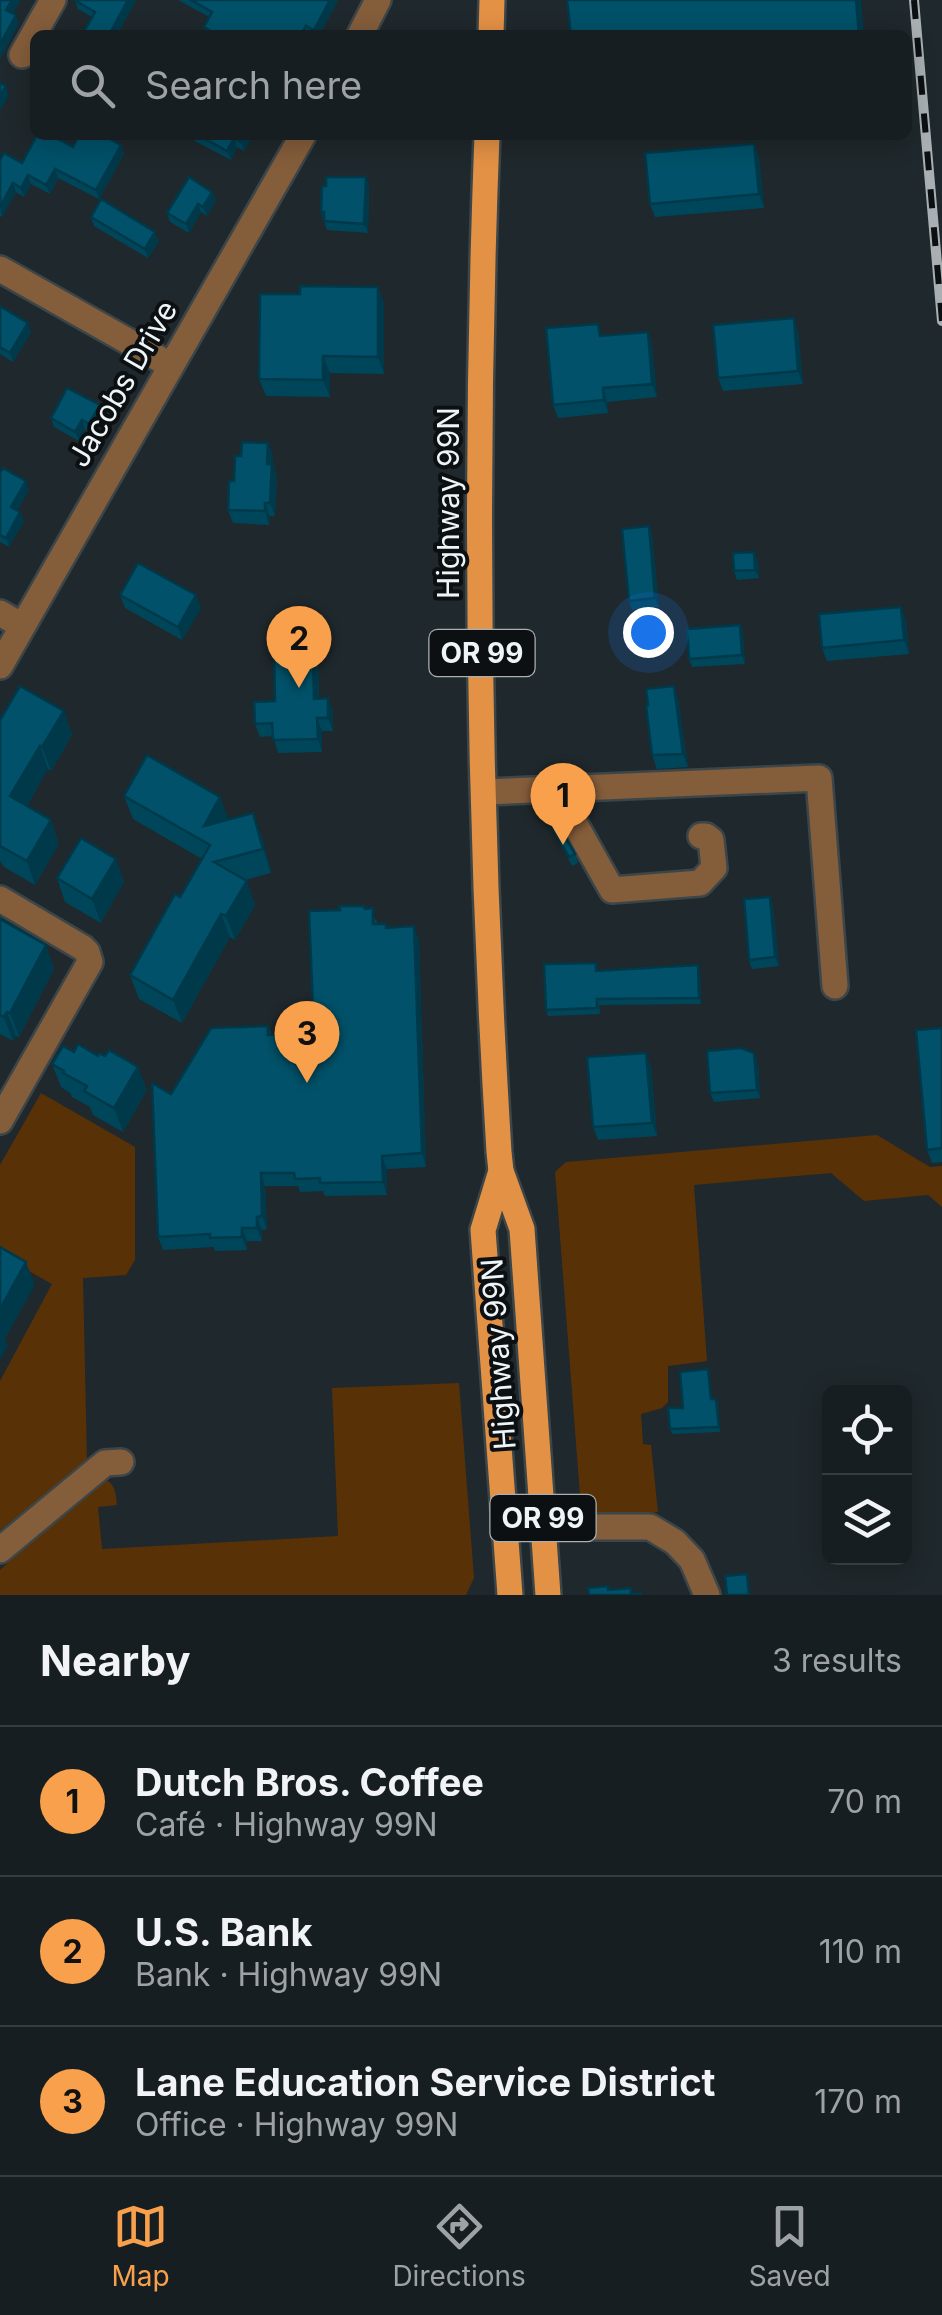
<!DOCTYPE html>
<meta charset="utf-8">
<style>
body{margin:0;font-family:Inter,sans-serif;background:#20272a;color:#f1f3f6}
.controls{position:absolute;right:30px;bottom:30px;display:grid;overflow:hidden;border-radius:15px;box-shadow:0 5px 25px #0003}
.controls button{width:90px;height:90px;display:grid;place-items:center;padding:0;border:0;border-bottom:2px solid #363c3f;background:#171e21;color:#f1f3f6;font:50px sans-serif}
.you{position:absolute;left:648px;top:632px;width:35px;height:35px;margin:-25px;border:8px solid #fff;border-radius:50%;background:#1a73e8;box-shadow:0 0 0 15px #1a73e833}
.badge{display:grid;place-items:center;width:65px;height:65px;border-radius:50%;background:#f9a04c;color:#111;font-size:32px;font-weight:700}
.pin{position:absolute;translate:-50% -82px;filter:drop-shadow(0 2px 5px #0008)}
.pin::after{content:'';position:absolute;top:52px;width:35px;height:30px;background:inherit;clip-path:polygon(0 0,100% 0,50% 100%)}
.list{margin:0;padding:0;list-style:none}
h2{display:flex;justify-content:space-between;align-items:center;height:130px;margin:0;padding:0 40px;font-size:42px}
h2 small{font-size:32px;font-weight:400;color:#9ea2a5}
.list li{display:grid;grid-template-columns:65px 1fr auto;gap:30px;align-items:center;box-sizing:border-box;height:150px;padding:0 40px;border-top:2px solid #363c3f}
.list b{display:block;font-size:38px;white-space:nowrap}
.list p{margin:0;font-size:32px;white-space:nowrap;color:#9ea2a5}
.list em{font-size:32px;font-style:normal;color:#9ea2a5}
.icon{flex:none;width:55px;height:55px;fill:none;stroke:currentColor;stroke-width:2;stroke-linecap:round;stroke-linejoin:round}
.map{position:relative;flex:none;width:942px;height:1595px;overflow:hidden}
.search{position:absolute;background:#171e21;box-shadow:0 5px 25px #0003;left:30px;right:30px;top:30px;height:110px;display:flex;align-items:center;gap:25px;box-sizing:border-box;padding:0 35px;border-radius:15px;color:#9ea2a5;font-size:38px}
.sheet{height:580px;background:#171e21}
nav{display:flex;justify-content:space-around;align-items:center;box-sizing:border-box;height:140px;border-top:2px solid #363c3f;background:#171e21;font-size:28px;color:#9ea2a5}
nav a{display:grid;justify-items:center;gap:5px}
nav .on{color:#f9a04c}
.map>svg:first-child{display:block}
.green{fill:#583107}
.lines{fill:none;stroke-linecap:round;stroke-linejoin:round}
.minor-casing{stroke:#3c4548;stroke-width:30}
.major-casing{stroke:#3c4548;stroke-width:30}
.minor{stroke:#845d3b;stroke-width:25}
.major{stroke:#e39145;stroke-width:25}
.rail-casing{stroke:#a9b0b3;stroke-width:10}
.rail{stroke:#0c1012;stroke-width:6;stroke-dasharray:19;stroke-linecap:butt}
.wall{fill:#00465a}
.shaded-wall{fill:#00394a}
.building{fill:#005169;stroke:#00394a;stroke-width:2.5}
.labels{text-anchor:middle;stroke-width:8;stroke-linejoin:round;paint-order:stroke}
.shield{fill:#0c1012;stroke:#aab0b2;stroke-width:2.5}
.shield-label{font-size:28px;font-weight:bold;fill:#eef5f7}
.street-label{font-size:30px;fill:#eef5f7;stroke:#0c1012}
</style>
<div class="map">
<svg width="942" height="1595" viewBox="0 0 942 1595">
<rect width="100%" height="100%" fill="#1f282c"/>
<g class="green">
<path d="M41,1093L135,1147V1260L126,1275L83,1278L87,1462L0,1530V1381L52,1284L0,1255V1165Z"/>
<path d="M877,1135L930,1167L942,1166V1207L928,1195L864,1201L831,1173L694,1185L707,1361L668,1366V1402L662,1408L641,1414L643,1444L651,1445L658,1512L589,1517L581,1508L555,1172L566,1162Z"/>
<path d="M459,1383L474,1578L466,1595H0V1570L101,1478C115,1481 116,1494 117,1505L98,1507L102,1549L338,1536L332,1388Z"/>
</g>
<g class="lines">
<g class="minor-casing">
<g id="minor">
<path d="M360,35L378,0"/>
<path d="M22,55L53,0"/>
<path d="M0,269L170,365"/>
<path d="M0,613L22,626"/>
<path d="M0,666L303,135"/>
<path d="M556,790L612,890L700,883L714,868L711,840L706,836H701"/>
<path d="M484,792L819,778L835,986"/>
<path d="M0,899L83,948L87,952L90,962L0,1121"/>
<path d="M544,1527H650L675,1542L692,1560L707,1595"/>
<path d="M0,1550L105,1463L121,1462"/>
</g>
</g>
<g class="major-casing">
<g id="major">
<path d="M491,35L492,0"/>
<path d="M487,135C474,473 478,815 499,1152L501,1171L522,1229L548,1595"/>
<path d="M501,1171L483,1230L510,1595"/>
</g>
</g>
<use href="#minor" class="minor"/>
<use href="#major" class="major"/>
<g class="rail-casing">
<path id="rail" d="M914,0L942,321"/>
</g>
<use href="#rail" class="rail"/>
</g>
<g class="wall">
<path d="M75,0H136L117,35H82L92,17L78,9Z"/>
<path d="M178,0H338L320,35H207L204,27L209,17Z"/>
<path d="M188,135H253L244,151L237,147L231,160L189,138Z"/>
<path d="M121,145L124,154L99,199L58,178L50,194L31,184L24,197L16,192L2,217L0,216V160L22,163L73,147Z"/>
<path d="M759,157L764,208L655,217L650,204Z"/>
<path d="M189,177L216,200L207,216L201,212L189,233L170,222L167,213Z"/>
<path d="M366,177L369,186L368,233L327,230L321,212Z"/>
<path d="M91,217L159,241L148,258L94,226Z"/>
<path d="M378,287L384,304V374L330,373V397L266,396L259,379L300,294Z"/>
<path d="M0,306L28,323L31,332L13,362L0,354Z"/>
<path d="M798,331L803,384L723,391L718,378Z"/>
<path d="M648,332L652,345L657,397L607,402L608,413L558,418L553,405L603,336Z"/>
<path d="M100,405L103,414L93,433L85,429L79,441L54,427L51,418Z"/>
<path d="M268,443L273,456V464L277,477L275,516H270L269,525L233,523L228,510L241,456Z"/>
<path d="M0,473L29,490L17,511L20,512L24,521L9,547L0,542Z"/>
<path d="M649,526L652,535L659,607L632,610L629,601Z"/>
<path d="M754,552L758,561L759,578L737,580L734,571Z"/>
<path d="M120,595H196L201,608L182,640L125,608Z"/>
<path d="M906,620L909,654L827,661L822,648Z"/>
<path d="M740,625L743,634L745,664L692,667L689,659Z"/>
<path d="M313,651L318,664L319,699L328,698L333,712V731H322V752L278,753L273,736L260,737L255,724L275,701Z"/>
<path d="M674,686L678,699L688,767L657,769L652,755L648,705Z"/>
<path d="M64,711L72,735L51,771L48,769L27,806L51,820L59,844L35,885L4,867L0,861V720Z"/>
<path d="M124,796L220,797L228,820L262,837L271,873L245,880L255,905L235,940L230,937L182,1023L139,999L130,975L180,897L202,859L133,819Z"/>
<path d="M552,828L575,854L578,863L572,866Z"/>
<path d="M116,859L124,882L101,923L65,902L57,878Z"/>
<path d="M770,897L773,906L779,966L752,969L749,960Z"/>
<path d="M365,909L377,921V924L419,940L426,1167L387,1169V1195L325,1196L323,1191L300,1192L298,1186H265L267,1229L262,1230V1241H247V1250L215,1251L214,1247L163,1250L158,1237L171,1094L268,1026L272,1035L314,1033Z"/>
<path d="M0,915L3,921L46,945L54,969L19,1037L16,1036L13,1041L0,1034Z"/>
<path d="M598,971H700L701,1004L599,1005L600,1014L548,1016L546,1010Z"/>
<path d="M942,1028V1162L932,1163L927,1150Z"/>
<path d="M754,1053L758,1062L760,1098L714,1102L710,1093Z"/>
<path d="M52,1064L147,1090L123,1132L93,1115L90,1107L72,1097L70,1093L61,1087Z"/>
<path d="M651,1066L657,1136L598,1140L593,1127Z"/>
<path d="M708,1369L712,1399H716L718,1403L720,1432L672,1434L670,1429Z"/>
</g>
<g class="shaded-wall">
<path d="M12,0H21L10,19L6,10Z"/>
<path d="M128,0H136L117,35H109Z"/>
<path d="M330,0H338L320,35H316L314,30Z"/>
<path d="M856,0H861L864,35H859Z"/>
<path d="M16,15L19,24L0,59V44Z"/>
<path d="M6,86L9,95L0,111V96Z"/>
<path d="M245,135H253L244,151L241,142Z"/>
<path d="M234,138L237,147L231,160L227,151Z"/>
<path d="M754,144L759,157L764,208L759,194Z"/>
<path d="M121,145L124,154L99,199L96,190Z"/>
<path d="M55,169L58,178L50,194L46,185Z"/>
<path d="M28,175L31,184L24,197L21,188Z"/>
<path d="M366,177L369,186L368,233L364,224Z"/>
<path d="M13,183L16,192L2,217L0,207Z"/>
<path d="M212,192L216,200L207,216L203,207Z"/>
<path d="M198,204L201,212L189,233L186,224Z"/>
<path d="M155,232L159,241L148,258L145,249Z"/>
<path d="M378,287L384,304V374L378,357Z"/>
<path d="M794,318L798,331L803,384L798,371Z"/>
<path d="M28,323L31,332L13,362L10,353Z"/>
<path d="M648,332L652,345L657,397L652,384Z"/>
<path d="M323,356L330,373V397L323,380Z"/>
<path d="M603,388L607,402L608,413L604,400Z"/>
<path d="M100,405L103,414L93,433L89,424Z"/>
<path d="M82,420L85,429L79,441L75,432Z"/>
<path d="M268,443L273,456V464L277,477L275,516L270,503L267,464Z"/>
<path d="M26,481L29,490L14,516L11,507Z"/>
<path d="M265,503L270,516L269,525L265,511Z"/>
<path d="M20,512L24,521L9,547L6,538Z"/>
<path d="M649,526L652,535L659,607L655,598Z"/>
<path d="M754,552L758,561L759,578L755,570Z"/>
<path d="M196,595L201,608L182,640L178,627Z"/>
<path d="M901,607L906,620L909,654L904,640Z"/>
<path d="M740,625L743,634L745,664L742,655Z"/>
<path d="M313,651L318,664L319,712L314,699Z"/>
<path d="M674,686L678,699L688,767L683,754Z"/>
<path d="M328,698L333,712V731L328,718Z"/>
<path d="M64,711L72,735L51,771L42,747Z"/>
<path d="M317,718L322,731V752L318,739Z"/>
<path d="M40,746L48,769L19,820L10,796Z"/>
<path d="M220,797L229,821L204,826Z"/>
<path d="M253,813L262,837L271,873L263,849Z"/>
<path d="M51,820L59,844L35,885L27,861Z"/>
<path d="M116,859L124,882L101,923L92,899Z"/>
<path d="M247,881L255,905L235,940L226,916Z"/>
<path d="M770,897L773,906L779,966L775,957Z"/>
<path d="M221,914L230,937L182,1023L173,1000Z"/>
<path d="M414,926L419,940L426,1167L422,1153Z"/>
<path d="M46,945L54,969L19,1037L10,1013Z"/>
<path d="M698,965L700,971L701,1004L699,998Z"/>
<path d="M7,1012L16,1036L13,1041L4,1017Z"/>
<path d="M646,1053L651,1066L657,1136L652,1123Z"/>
<path d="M754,1053L758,1062L760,1098L757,1090Z"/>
<path d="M138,1067L147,1090L123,1132L114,1108Z"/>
<path d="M382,1156L387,1169V1195L383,1182Z"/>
<path d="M261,1173L265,1186L267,1229L262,1216Z"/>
<path d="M257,1217L262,1230V1241L257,1228Z"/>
<path d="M242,1228L247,1241V1250L242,1237Z"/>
<path d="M26,1262L35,1285L5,1339L8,1346L0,1360V1309Z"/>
</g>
<g class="building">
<path d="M0,0H12L6,10L16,15L0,44Z"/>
<path d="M74,0H128L109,35H82L95,12Z"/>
<path d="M191,0H330L314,30L306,26L301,35H218L204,27L212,12Z"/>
<path d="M567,0H856L859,35H571Z"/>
<path d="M0,83L6,86L0,96Z"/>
<path d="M37,135H51L73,147L79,135H102L121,145L96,190L55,169L46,185L28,175L21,188L13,183L0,207V160L4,153L22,163Z"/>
<path d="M198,135H245L241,142L234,138L227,151Z"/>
<path d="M754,144L759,194L650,204L645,153Z"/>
<path d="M189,177L212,192L203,207L198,204L186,224L167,213Z"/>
<path d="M326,177H366L364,224L324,221V212H321L322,186H326Z"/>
<path d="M101,199L155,232L145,249L91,217Z"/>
<path d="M300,286L378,287V357L323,356V380L259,379L260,294H300Z"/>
<path d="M0,306L28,323L10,353L0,347Z"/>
<path d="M794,318L798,371L718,378L713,325Z"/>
<path d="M598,324L600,336L648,332L652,384L603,388L604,400L553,405L546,328Z"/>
<path d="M67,388L100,405L89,424L82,420L75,432L51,418Z"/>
<path d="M242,442L268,443L267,464H272L270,503H265V511L228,510L229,481H234L235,456H241Z"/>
<path d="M3,468L26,481L11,507L20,512L6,538L0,535V473Z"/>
<path d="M649,526L655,598L629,601L622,529Z"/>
<path d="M754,552L755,570L734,571L733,553Z"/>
<path d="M138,563L196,595L178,627L120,595Z"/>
<path d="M901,607L904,640L822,648L819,614Z"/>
<path d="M740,625L742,655L689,659L687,629Z"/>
<path d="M313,651L314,699L328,698V718H317L318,739L273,740L272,723L255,724L254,702L275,701L274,652Z"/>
<path d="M20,686L64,711L42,747L40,746L10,796L51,820L27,861L0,846V720Z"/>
<path d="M674,686L683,754L652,755L646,706L648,705L646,689Z"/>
<path d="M147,755L220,797L204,826L253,813L263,849L214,862L247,881L226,916L221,914L173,1000L130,975L175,894L180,897L210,845L124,796Z"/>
<path d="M558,825L575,854L569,857L552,828Z"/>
<path d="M81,838L116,859L92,899L57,878Z"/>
<path d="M770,897L775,957L749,960L744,899Z"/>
<path d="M339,906H364L365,909L373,908V924H386V928L414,926L422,1153L382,1156L383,1182L320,1183V1178L295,1179L294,1173H261L262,1216L257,1217V1228H242V1237L210,1238V1234L158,1237L152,1083L171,1094L211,1028L268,1026V1035L314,1033L309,911L340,910Z"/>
<path d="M0,919L46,945L10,1013L7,1012L4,1017L0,1015Z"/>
<path d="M596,963V971L698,965L699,998L597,999V1008L546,1010L544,964Z"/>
<path d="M942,1028V1148L927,1150L916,1030Z"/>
<path d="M78,1044L98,1056L99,1053L105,1056L109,1050L138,1067L114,1108L84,1091L87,1086L63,1073L64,1071L52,1064L63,1046L74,1052Z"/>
<path d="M741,1048L754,1053L757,1090L710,1093L707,1051Z"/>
<path d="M646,1053L652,1123L593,1127L587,1057Z"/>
<path d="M0,1247L26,1262L0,1309Z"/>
<path d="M708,1369L711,1399H716L719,1427L670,1429L668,1408H683L680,1372Z"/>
<path d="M747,1574L749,1595H727L725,1576Z"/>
<path d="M608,1586V1590L631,1588V1594L641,1593V1595H589L588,1588Z"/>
</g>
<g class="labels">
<g class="shield">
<rect x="429.5" y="630" width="105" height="46" rx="8"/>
<rect x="490.5" y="1495" width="105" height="46" rx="8"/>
</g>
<g class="shield-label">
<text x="482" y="663">OR 99</text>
<text x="543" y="1528">OR 99</text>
</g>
<g class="street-label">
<text transform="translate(123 384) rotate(-60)" y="10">Jacobs Drive</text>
<text transform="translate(449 503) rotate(-90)" y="10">Highway 99N</text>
<text transform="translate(499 1354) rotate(-94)" y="10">Highway 99N</text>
</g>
</g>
</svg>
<div class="controls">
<button><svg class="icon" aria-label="locate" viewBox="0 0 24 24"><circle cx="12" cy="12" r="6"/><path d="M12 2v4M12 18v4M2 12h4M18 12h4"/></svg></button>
<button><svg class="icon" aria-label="layers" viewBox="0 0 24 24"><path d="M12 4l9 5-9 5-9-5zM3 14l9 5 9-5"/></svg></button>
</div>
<div class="you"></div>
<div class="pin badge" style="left:563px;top:845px">1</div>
<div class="pin badge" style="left:299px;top:688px">2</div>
<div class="pin badge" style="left:307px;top:1083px">3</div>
<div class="search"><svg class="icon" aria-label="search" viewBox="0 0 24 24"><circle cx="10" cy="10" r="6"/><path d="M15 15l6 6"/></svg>Search here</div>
</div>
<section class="sheet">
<h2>Nearby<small>3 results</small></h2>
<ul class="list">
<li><span class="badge">1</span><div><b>Dutch Bros. Coffee</b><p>Café · Highway 99N</p></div><em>70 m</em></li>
<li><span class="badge">2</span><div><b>U.S. Bank</b><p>Bank · Highway 99N</p></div><em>110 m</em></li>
<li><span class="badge">3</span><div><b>Lane Education Service District</b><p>Office · Highway 99N</p></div><em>170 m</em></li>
</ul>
</section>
<nav>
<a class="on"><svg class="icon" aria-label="map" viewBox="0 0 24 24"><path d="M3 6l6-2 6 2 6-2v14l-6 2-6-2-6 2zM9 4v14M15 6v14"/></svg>Map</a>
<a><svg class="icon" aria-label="directions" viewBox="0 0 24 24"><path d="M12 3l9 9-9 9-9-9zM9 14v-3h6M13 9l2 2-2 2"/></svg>Directions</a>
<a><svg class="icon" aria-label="saved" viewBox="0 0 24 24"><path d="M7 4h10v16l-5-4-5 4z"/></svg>Saved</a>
</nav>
